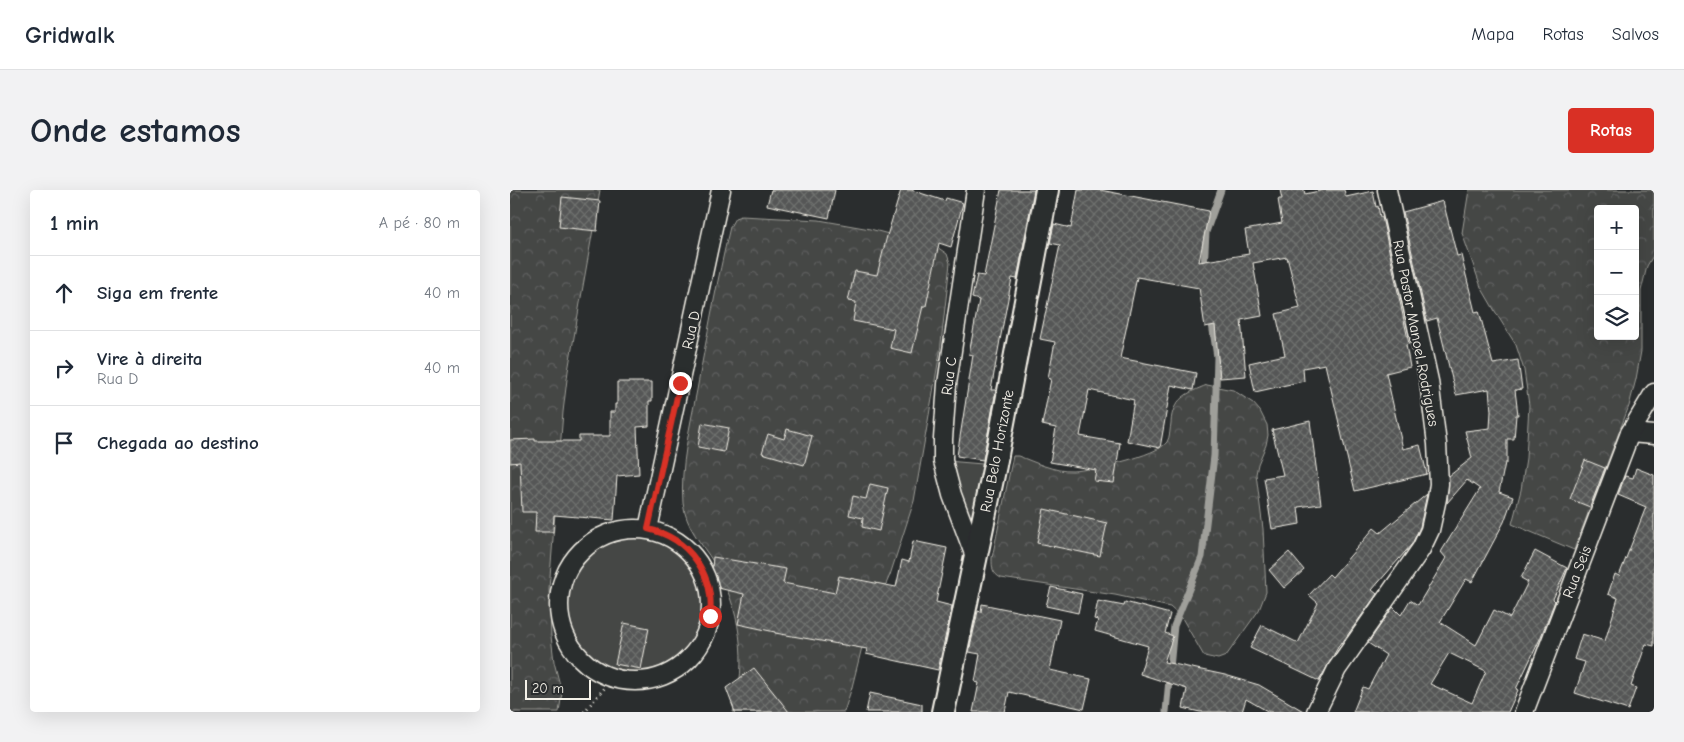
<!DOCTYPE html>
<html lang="pt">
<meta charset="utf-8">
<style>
body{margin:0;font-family:"Comic Neue",sans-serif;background:#f2f2f3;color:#1f2937}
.controls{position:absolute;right:15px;top:15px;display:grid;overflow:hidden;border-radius:5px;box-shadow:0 5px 20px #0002}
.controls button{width:45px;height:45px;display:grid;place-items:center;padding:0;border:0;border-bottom:1px solid #e0e1e3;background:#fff;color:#1f2937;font:25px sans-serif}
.scale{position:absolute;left:15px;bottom:12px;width:66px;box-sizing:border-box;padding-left:5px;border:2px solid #f4f1e8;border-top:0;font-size:14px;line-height:18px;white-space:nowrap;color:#f4f1e8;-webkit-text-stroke:4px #2a2d2e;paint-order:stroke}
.stop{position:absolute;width:15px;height:15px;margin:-11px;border:4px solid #d93025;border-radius:50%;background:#fff}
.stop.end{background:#d93025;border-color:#fff;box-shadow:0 1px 5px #0008}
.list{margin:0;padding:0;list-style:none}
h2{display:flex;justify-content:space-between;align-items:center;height:65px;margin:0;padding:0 20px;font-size:21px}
h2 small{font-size:16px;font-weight:400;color:#747a83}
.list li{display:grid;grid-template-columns:32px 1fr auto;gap:15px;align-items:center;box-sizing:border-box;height:75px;padding:0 20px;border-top:1px solid #e0e1e3}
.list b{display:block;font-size:19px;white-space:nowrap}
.list p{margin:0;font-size:16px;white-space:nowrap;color:#747a83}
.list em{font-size:16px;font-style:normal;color:#747a83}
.icon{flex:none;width:28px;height:28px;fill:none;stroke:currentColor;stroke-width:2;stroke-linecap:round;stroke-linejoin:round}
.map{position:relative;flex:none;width:1144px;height:522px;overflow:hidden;border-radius:5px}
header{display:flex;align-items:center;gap:30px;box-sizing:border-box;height:70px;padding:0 25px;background:#fff;border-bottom:1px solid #e0e1e3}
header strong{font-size:24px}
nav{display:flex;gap:28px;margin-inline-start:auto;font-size:18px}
.intro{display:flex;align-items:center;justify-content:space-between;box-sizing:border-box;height:120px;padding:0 30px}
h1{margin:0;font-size:35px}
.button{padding:12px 22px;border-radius:5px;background:#d93025;color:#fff;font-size:18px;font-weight:700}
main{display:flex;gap:30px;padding:0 30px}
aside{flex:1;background:#fff;border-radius:5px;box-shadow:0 5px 20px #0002}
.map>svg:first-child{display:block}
.forest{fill:url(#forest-crowns);stroke:#9c9c96;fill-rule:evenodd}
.park{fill:#444645;stroke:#9c9c96}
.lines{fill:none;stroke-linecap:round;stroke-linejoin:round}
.stream{stroke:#9f9f9a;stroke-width:7}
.building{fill:url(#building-cross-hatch);stroke:#f4f1e8;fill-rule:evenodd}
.minor-casing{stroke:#f4f1e8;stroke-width:21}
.tertiary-casing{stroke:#f4f1e8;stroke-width:26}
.path{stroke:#f4f1e8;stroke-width:3;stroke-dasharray:1 4;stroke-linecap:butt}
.minor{stroke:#2a2d2e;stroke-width:18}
.tertiary{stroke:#2a2d2e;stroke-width:22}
.route{stroke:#d93025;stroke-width:6}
.labels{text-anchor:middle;stroke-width:4;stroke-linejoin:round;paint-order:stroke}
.street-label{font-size:15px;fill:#f4f1e8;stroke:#2a2d2e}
</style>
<header>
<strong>Gridwalk</strong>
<nav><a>Mapa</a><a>Rotas</a><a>Salvos</a></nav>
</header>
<div class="intro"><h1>Onde estamos</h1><a class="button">Rotas</a></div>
<main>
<aside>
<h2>1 min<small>A pé · 80 m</small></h2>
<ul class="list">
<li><svg class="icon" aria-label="ahead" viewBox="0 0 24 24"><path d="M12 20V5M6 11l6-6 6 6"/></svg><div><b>Siga em frente</b></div><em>40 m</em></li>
<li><svg class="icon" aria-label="right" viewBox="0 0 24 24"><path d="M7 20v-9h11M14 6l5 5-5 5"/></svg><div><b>Vire à direita</b><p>Rua D</p></div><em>40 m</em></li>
<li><svg class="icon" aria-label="arrive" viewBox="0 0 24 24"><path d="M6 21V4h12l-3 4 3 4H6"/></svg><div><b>Chegada ao destino</b></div></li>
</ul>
</aside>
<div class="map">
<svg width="1144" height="522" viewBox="0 0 1144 522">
<defs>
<pattern id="forest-crowns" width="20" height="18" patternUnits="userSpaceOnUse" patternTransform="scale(1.25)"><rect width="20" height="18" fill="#444645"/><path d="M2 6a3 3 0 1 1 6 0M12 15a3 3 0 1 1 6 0" fill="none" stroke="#606160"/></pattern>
<pattern id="building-cross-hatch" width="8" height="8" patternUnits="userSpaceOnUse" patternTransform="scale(1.25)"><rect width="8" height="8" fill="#555756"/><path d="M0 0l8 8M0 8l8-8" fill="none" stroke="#6e706e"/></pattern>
</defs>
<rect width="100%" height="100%" fill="#2a2d2e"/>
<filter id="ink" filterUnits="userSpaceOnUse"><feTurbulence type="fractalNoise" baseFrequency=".02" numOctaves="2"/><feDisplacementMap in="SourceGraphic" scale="10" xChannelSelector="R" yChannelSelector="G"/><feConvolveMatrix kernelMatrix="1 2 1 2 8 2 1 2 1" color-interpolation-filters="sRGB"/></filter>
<g filter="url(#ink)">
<g class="forest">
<path d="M0,0H90L58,181L53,222L39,399L41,446L44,472L52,503L49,522H0Z"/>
<path d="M959,0H1144V64L1137,76L1131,101V161L1126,189L1119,216L1064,360L1002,334L1011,300L1016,268L1019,215L1014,180L1006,155L989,128L971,97L952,43ZM1088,19H1125V146H1088Z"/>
<path d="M231,26L309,30L360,39L427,57L437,64L440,73L430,162L404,311L380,385L357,437L342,497L334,522H223C239,472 230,417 204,373C191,352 176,338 173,313C170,276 180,237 187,200C197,146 207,91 220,37L225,28Z"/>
<path d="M697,195L723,200L743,213L750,221L757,235L758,245L756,255L748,274L746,284L753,339L756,402L749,420L716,466L708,469L694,466L672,428L660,417L605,405L491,388C482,383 482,378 482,368L503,266H508C525,272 544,282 563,281C581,280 647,266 657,252C660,247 660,239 661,233C662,209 677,203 697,195Z"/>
</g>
<g class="park">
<path d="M437,271L484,275L467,360Z"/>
<circle cx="125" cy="415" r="75"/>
</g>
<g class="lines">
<g class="stream">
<path d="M694,79L696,42L711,0"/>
<path d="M656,522L663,446L664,436L692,367L704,266L707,167L701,127"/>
</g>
</g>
<g class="building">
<path d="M261,0H325L319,28L257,15Z"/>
<path d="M391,0H401L435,11L436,8L453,13L441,57L429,53L416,116H413L402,163L380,158L384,139L343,131L346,112L338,111L345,81L367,85L377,46Z"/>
<path d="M491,0H524L507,89L502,88L490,150L481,200H486L473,270L447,266L463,165L459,164L469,110L462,108L467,85L474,86Z"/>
<path d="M568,0H590L699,21L689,72L739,64L735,40L772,33L768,9H772L770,0H794L795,4L814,0H834L836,7L863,1L866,17L868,16L870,27H872L899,154L896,155L900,177L876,183L893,259L910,255L917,284L845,301L815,174L793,178L794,191L745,202L739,173L775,165L766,124L790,118L777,67L743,73L752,126L731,130L736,186L710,188L705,135L695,137L689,98L627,87L610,168L686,183L683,200L661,195L650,258L617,251L624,210L579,200L570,246L610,253L604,293L584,291L586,280L540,272L546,238L532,235L541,189L538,188L545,152L530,149L550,55L540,53L544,34L561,38Z"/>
<path d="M52,7L90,11L87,41L49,37Z"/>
<path d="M933,11L947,66L951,65L965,122L969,121L983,174L1008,170L1012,199L1005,200L1008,225H1006L1004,249H997V273H995L989,302L1003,307L994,332L962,392L956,389L930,432L966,455L984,420L1000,428L1018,392L1011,388L1025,361L1057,378L1043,409L1045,411L1030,449L1006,499L1008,500L998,522H843L853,497L858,499L876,465L858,453L883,417L891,425L900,410L908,415L936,368L931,362L970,299L957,290L937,313L939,286L962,268L955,241L980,238L981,221L979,199L946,205L927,128L917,131L893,22ZM939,463L976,481L962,513L920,494Z"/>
<path d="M107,192H142V211H139V236L127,237L129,284L107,286L104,330L44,325L43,342H25L26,322H12L10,272L0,273V250L25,249V251H69V246H100V222H105V214H107Z"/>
<path d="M800,231L811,314L788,317L790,334L762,339L754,288L773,285L762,240Z"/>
<path d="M192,233L219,238L214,262L188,257Z"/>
<path d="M277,239L302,246L294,275L252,263L258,244L274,249Z"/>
<path d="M1075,270L1095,278L1080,317L1060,309Z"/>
<path d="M1126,278L1144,285V456L1136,454L1121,496L1126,498L1118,520L1065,503L1075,472L1064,469L1072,444L1095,451L1108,408L1098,404L1105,384L1109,386L1136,317L1108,305L1115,286L1123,288Z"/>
<path d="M360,294L378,298L369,341L352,337L353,328L339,325L343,306L356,309Z"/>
<path d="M917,304L910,337L902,354L862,400L867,404L832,453L831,452L809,491L740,458L752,435L788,453L808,413L799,405L819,384L822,387L864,338L870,343Z"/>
<path d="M534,319L597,333L590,366L527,353Z"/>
<path d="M403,351L437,358L426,412L442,416L428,480L356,464L357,459L265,443V442L228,434L234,404L208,398L201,389L203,367L276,379L273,393L325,403L329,386L386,397L392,370L399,372Z"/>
<path d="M779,362L794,380L774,398L759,380Z"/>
<path d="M541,397L572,404L568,423L536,416Z"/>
<path d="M588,411L614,416L615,412L660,424L655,443L663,446L654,472L715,485L749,495L795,522H759L736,509L732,522H690L673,518L677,499L630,484L638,456L585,441L588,430L584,429Z"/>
<path d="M472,414L550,430L540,480L581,489L574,519L499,502L495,522H463L469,493L465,492L470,464L459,462L468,421L471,422Z"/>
<path d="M114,433L139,438L131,479L105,474Z"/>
<path d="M244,478L279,522H225L216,498Z"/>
<path d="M360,503L412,514V522H356Z"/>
</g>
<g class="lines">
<g class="minor-casing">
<g id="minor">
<path d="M466,0L437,194L433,249V271L442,305L466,369"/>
<path d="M1120,243L1144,245"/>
<circle cx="125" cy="415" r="76"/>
<path d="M138,339L211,0"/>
<path d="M806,522L827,479L911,359L920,340L927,308L929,294L927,254L919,191L877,0"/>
<path d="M1014,522L1120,243L1144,203"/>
</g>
</g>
<g class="tertiary-casing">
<path id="tertiary" d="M433,522L485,275L537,0"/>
</g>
<path class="path" d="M74,522L103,488"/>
<use href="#minor" class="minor"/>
<use href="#tertiary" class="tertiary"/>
</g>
</g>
<g class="lines" filter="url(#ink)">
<path class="route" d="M170,193L138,339C179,348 205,385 200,426"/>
</g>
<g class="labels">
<g class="street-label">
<text transform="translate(181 140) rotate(-78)" y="5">Rua D</text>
<text transform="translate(906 143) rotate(79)" y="5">Rua Pastor Manoel Rodrigues</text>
<text transform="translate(439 186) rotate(-82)" y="5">Rua C</text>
<text transform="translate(487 261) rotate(-79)" y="5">Rua Belo Horizonte</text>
<text transform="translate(1067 382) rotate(-69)" y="5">Rua Seis</text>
</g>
</g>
</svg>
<div class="controls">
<button>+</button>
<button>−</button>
<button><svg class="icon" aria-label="layers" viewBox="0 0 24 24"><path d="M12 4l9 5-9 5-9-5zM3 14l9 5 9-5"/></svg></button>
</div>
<div class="scale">20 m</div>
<div class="stop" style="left:200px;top:426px"></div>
<div class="stop end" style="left:170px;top:193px"></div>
</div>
</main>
